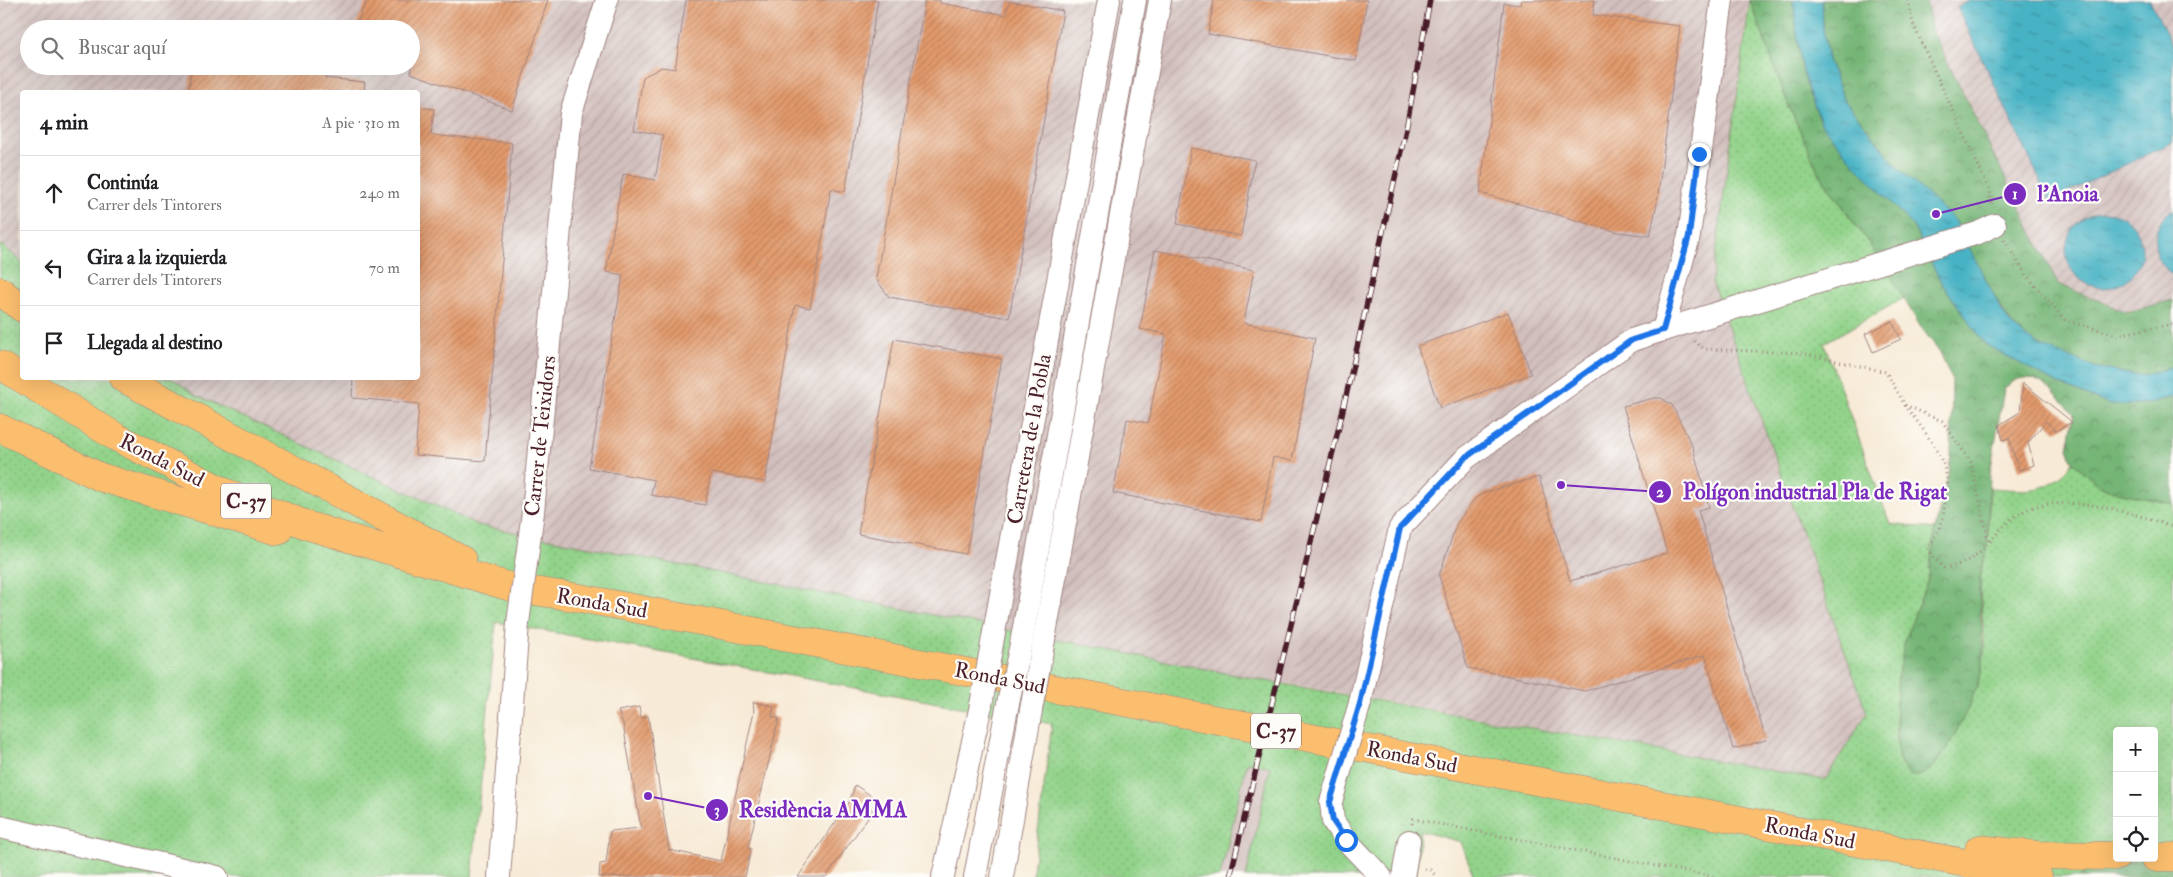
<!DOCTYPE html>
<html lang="es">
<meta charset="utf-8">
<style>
body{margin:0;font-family:"IM FELL Double Pica",serif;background:#f6f6f6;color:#202124}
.controls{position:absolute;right:15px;bottom:15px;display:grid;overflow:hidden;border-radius:5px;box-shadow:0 5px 20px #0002}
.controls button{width:45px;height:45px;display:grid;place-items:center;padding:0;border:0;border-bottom:1px solid #e0e0e0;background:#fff;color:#202124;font:25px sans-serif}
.stop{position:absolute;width:15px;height:15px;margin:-11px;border:4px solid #1a73e8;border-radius:50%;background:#fff}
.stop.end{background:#1a73e8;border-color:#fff;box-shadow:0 1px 5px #0008}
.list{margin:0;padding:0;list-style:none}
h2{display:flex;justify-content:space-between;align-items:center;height:65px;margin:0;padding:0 20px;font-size:21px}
h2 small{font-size:16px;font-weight:400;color:#757577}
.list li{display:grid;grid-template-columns:32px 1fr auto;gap:15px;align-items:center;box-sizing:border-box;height:75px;padding:0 20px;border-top:1px solid #e0e0e0}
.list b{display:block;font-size:19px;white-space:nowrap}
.list p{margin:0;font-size:16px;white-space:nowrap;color:#757577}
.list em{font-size:16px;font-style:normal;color:#757577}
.icon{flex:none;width:28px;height:28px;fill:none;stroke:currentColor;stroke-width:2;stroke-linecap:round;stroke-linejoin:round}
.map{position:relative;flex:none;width:2173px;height:877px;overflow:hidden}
.search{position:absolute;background:#fff;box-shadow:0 5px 20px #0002;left:20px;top:20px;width:400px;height:55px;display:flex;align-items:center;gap:12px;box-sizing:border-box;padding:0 18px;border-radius:28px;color:#757577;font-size:19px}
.panel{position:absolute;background:#fff;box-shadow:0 5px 20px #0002;left:20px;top:90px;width:400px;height:290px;border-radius:5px}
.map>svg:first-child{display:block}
.industrial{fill:url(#industrial-furrows);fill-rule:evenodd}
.railway{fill:#d1bfbd}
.grass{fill:url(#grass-dots);stroke:#6e795a;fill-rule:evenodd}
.forest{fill:url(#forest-crowns);stroke:#606a50}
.water{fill:url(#water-ripples);stroke:#486878}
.building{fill:url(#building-hatch)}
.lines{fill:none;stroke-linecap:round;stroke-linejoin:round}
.minor-casing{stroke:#a08480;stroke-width:24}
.highway-casing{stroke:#a08480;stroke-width:29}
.path{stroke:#a08480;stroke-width:3;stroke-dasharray:1 4;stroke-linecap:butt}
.minor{stroke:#fff;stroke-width:22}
.highway{stroke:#fbbe6e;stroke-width:28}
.rail-casing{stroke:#4a1f2b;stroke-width:5.5}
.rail{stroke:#fdfcf7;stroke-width:4;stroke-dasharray:11;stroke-linecap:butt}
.minor-bridge-casing{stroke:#a08480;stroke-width:24;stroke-linecap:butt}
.minor-bridge{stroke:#fff;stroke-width:22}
.route{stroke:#1a73e8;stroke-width:6}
.labels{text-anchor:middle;stroke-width:4.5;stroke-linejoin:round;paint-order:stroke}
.shield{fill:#fdfcf7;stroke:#806168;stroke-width:1}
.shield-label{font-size:20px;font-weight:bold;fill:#4a1f2b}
.street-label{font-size:21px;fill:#4a1f2b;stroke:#fdfcf7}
.leader{fill:none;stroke:#7b2cbf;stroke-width:2}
.callout-dot{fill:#7b2cbf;stroke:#fdfcf7;stroke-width:2}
.mark-label{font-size:15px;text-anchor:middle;font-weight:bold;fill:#fff}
.callout-label{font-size:22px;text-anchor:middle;font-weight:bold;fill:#7b2cbf;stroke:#fdfcf7;stroke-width:4.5;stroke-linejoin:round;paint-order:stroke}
</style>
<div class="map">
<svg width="2173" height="877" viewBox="0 0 2173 877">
<defs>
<pattern id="industrial-furrows" width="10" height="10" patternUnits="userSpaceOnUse" patternTransform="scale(1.25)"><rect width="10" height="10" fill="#d1bfbd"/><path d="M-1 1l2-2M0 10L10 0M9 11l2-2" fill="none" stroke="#b5a4a3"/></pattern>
<pattern id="grass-dots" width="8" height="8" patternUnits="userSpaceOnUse" patternTransform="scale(1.25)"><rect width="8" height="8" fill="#92d38a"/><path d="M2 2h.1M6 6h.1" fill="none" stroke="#7fb577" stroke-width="1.8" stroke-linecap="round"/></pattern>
<pattern id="forest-crowns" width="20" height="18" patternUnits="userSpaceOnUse" patternTransform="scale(1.25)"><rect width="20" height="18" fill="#75b576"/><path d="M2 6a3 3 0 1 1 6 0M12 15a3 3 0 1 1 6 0" fill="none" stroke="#629361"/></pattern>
<pattern id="water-ripples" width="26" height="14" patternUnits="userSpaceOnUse" patternTransform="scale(1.25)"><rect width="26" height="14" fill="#46b2c4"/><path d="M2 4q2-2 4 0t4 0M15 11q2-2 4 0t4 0" fill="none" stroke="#3c909f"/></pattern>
<pattern id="building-hatch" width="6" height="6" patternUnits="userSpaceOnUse" patternTransform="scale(1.25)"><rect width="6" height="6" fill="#e29a6c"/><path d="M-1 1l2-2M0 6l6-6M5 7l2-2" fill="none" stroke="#b97d59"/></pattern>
</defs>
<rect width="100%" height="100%" fill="#fdfcf7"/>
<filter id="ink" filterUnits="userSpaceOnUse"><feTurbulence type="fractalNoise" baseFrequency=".02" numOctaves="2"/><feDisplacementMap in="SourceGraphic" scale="10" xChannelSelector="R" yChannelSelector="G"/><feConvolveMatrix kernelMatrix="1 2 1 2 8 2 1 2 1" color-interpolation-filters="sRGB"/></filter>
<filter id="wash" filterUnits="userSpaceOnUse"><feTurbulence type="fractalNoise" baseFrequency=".0096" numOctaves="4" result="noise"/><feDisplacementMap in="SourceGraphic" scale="20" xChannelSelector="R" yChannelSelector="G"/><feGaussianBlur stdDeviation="1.12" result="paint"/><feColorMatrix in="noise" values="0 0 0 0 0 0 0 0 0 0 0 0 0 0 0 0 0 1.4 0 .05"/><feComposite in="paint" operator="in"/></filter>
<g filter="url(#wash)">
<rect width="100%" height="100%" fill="#f7ead6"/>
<g class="industrial">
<path d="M0,0H1413L1358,280L1261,680L478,525L195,395L172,378H418V92H22V262L0,244ZM29,29H411V66H29Z"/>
<path d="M1450,0H1749L1712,282L1867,714L1826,780L1291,684Z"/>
<path d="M1926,0H2173V300L2127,312L2058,284L1932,31Z"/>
</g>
<g class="railway">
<path d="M1413,0H1450L1291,684L1261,680L1358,280Z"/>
<path d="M1247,762L1270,766L1246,877H1220Z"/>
</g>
<path class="grass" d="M1750,0L1788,104L1819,173L1884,265L1904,298L1824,343L1890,524L1935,529L1929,576L1905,641L1896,703V734L1934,766C1953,741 1978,693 1983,662C1989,626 1971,586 1987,551L1990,488C2028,490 2048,496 2073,462L2096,483L2112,491L2173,504V866C2144,862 2103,855 2079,877H1474L1461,842L1420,831L1416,877H1246L1270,767L1247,762L1220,877H1032L1052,724L496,622L472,877H0V244L22,262V378H172L195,395L478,525L1261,680L1825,780L1867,713L1712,282ZM2117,731H2154V858H2117Z"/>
<g class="forest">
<path d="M1750,0H1793L1800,58L1808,90L1822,125L1857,167L1913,226L1941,282L1985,344L2052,381L2110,405H2140L2173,397V504L2112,491L2096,483L2073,462L2068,449L2074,414C2055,393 2031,361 2004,389L1990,474L1987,551C1972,584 1985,626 1983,661C1982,685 1946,762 1924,774C1920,776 1914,776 1909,776L1900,763L1897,749L1896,703L1898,674L1905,641L1929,576L1935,529L1947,480L1951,456L1952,380L1940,352L1920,326L1884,265L1819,173L1788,104Z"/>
<path d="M1822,0H1926L1932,31L2058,284L2127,312L2173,300V366L2150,374L2135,375L2094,367L2045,348L2030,340L2012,325L1991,291L1913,183L1883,151L1845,101L1828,60L1823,27Z"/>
<path d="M2142,861L2173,866V877H2079C2096,862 2121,864 2142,861Z"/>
</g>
<g class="water">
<path d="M1793,0H1822L1823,27L1828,60L1845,101L1898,168L1955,220L2002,311L2012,325L2030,340L2045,348L2094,367L2135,375L2150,374L2173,366V397L2140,405H2110L2052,381L1985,344L1941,282L1913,226L1857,167L1822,125L1808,90L1800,58Z"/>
<path d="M1971,0H2150L2173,47V142L2050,201L1957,7Z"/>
<path d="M2173,209V275C2149,258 2149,226 2173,209Z"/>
<circle cx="2104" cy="250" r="38"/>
</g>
<g id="blocks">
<g class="building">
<path d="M367,0H548L512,110L411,73V29H354Z"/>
<path d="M686,0H878L845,192L831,189L810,308L795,305L765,482L711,473L705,505L651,495L654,480L589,468L623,275L606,272L623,174L655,180L663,135L634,130L643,77L662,67L675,69Z"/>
<path d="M925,0H940V3L1006,15L1009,1L1063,11L1009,318L889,297L876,279Z"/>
<path d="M1214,0H1367L1356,61L1208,34Z"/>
<path d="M1521,0H1595L1593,15L1680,26L1657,203L1650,236L1618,232L1480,193L1504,3L1520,5Z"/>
<path d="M191,66L326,68L325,78L365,82L364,92H189Z"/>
<path d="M418,107L434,109L431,135L512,143L485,461L415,455L419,404L352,398L353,378H418Z"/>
<path d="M1191,148L1255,160L1241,236L1177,224Z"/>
<path d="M1155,250L1254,270L1244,323L1315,338L1292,461L1273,457L1261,522L1113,493L1127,419L1148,423L1166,334L1140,329Z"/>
<path d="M1508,312L1531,374L1440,408L1417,346Z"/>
<path d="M1892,321L1901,339L1873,352L1865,334Z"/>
<path d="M894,339L1002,359L966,554L858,534Z"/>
<path d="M2023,383L2072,422L2056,431L2046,421L2028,443L2034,465L2019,470L2009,438L2003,440L1999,425L2020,412Z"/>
<path d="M1654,398H1661L1672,405L1693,448L1709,507L1698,510L1766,740L1733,749L1705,655L1585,691L1468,668L1439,576L1456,525L1474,499L1486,492L1539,477L1570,581L1667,553L1623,406Z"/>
<path d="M753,702L774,706L772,717L779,718L748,848L751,849L745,877H599L600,864L606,863L610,831L641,828L623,724L618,711L639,707L641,718L648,716L669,850L721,861L754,711Z"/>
<path d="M855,785L873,797L867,806L873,810L826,877H798L850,801Z"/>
</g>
</g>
</g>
<g filter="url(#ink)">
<use href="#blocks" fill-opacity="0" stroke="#a08480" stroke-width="1"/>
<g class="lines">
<g class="minor-casing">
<g id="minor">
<path d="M1663,330L1978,233L1995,225"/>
<path d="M533,512L571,113L607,0"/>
<path d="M993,638L1109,0"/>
<path d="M1021,644L1135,0"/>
<path d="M1043,645L1160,0"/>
<path d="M1360,703L1400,528L1465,459L1632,340L1663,330L1689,236L1722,0"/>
<path d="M1331,802L1333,821L1346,840L1381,877"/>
<path d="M0,827L217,877"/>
<path d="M499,877L518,623"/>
<path d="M943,877L981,705"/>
<path d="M975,877L1007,708"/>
<path d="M1002,877L1031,710"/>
<path d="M1403,877L1409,841"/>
</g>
</g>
<g class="highway-casing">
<g id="highway">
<path d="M0,291L22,308"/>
<path d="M0,365L116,437L224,492L309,526L514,588L580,598L2038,877"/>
<path d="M123,378L462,560"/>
<path d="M0,428L100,477L278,531"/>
<path d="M1979,849L2035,855L2117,856"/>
<path d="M2154,857H2173"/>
</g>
</g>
<g class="path">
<path d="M1908,0L1913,24L1990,191L1992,207"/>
<path d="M2004,240L2026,275L2065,320L2117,335L2173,324"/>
<path d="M1694,341L1704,349L1802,353L1886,372L1905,405L1942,421L1971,462L1989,543"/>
<path d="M1905,405C1920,426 1942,451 1947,478C1948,485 1946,494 1945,501C1944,519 1939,533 1927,547L1935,559L1944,568C1983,563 1990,534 2017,515C2056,489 2132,512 2173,527"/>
<path d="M1412,824L1413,819L1714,877"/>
<path d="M1425,869L1430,870L1437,877"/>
</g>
<use href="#minor" class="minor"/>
<use href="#highway" class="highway"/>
<g class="rail-casing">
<path id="rail" d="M1230,877L1342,414L1406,129L1430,0"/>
</g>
<use href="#rail" class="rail"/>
<g class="minor-bridge-casing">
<g id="minor-bridge">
<path d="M518,623L533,512"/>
<path d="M981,705L993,638"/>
<path d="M1007,708L1021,644"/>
<path d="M1031,710L1043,645"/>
<path d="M1331,802L1360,703"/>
</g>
</g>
<use href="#minor-bridge" class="minor-bridge"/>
</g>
</g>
<g class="lines" filter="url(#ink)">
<path class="route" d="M1346,840L1333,821L1330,802L1360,704L1400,528L1465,458L1632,340L1663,330L1689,236L1699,154"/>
</g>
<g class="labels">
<g class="shield">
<rect x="221" y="483.5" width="50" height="35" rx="4"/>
<rect x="1251" y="713.5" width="50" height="35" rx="4"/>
</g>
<g class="shield-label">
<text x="246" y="508">C-37</text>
<text x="1276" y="738">C-37</text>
</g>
<g class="street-label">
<text transform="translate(540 436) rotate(-84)" y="7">Carrer de Teixidors</text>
<text transform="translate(1029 439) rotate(-80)" y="7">Carretera de la Pobla</text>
<text transform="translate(162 460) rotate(27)" y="7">Ronda Sud</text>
<text transform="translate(602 603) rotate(10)" y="7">Ronda Sud</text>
<text transform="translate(1000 678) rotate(11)" y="7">Ronda Sud</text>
<text transform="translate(1412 757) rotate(11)" y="7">Ronda Sud</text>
<text transform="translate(1810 833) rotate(11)" y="7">Ronda Sud</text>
</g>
</g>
<path class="leader" d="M1936 214L2015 194M1561 485L1660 492M648 796L717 810"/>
<g class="callout-dot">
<circle cx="1936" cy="214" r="5"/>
<circle cx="1561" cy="485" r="5"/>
<circle cx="648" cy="796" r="5"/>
<circle cx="2015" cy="194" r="12"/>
<circle cx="1660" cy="492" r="12"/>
<circle cx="717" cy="810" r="12"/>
</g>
<g class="mark-label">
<text x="2015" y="199">1</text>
<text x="1660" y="497">2</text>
<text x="717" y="815">3</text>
</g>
<g class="callout-label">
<text x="2068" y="201">l'Anoia</text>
<text x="1815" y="499">Polígon industrial Pla de Rigat</text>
<text x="823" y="817">Residència AMMA</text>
</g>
</svg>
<div class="controls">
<button>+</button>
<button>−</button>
<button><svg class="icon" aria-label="locate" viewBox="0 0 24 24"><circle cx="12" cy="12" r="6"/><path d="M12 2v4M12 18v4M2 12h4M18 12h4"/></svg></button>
</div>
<div class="stop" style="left:1346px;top:840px"></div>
<div class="stop end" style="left:1699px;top:154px"></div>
<div class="search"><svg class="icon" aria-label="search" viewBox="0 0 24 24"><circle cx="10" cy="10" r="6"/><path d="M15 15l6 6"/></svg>Buscar aquí</div>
<section class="panel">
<h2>4 min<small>A pie · 310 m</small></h2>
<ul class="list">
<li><svg class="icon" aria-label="ahead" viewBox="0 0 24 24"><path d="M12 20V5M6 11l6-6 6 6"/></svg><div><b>Continúa</b><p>Carrer dels Tintorers</p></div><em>240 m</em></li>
<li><svg class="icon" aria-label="left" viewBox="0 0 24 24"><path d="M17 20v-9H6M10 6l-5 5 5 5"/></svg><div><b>Gira a la izquierda</b><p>Carrer dels Tintorers</p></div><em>70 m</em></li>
<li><svg class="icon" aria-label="arrive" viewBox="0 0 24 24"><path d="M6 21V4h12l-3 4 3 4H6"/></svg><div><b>Llegada al destino</b></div></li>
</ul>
</section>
</div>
